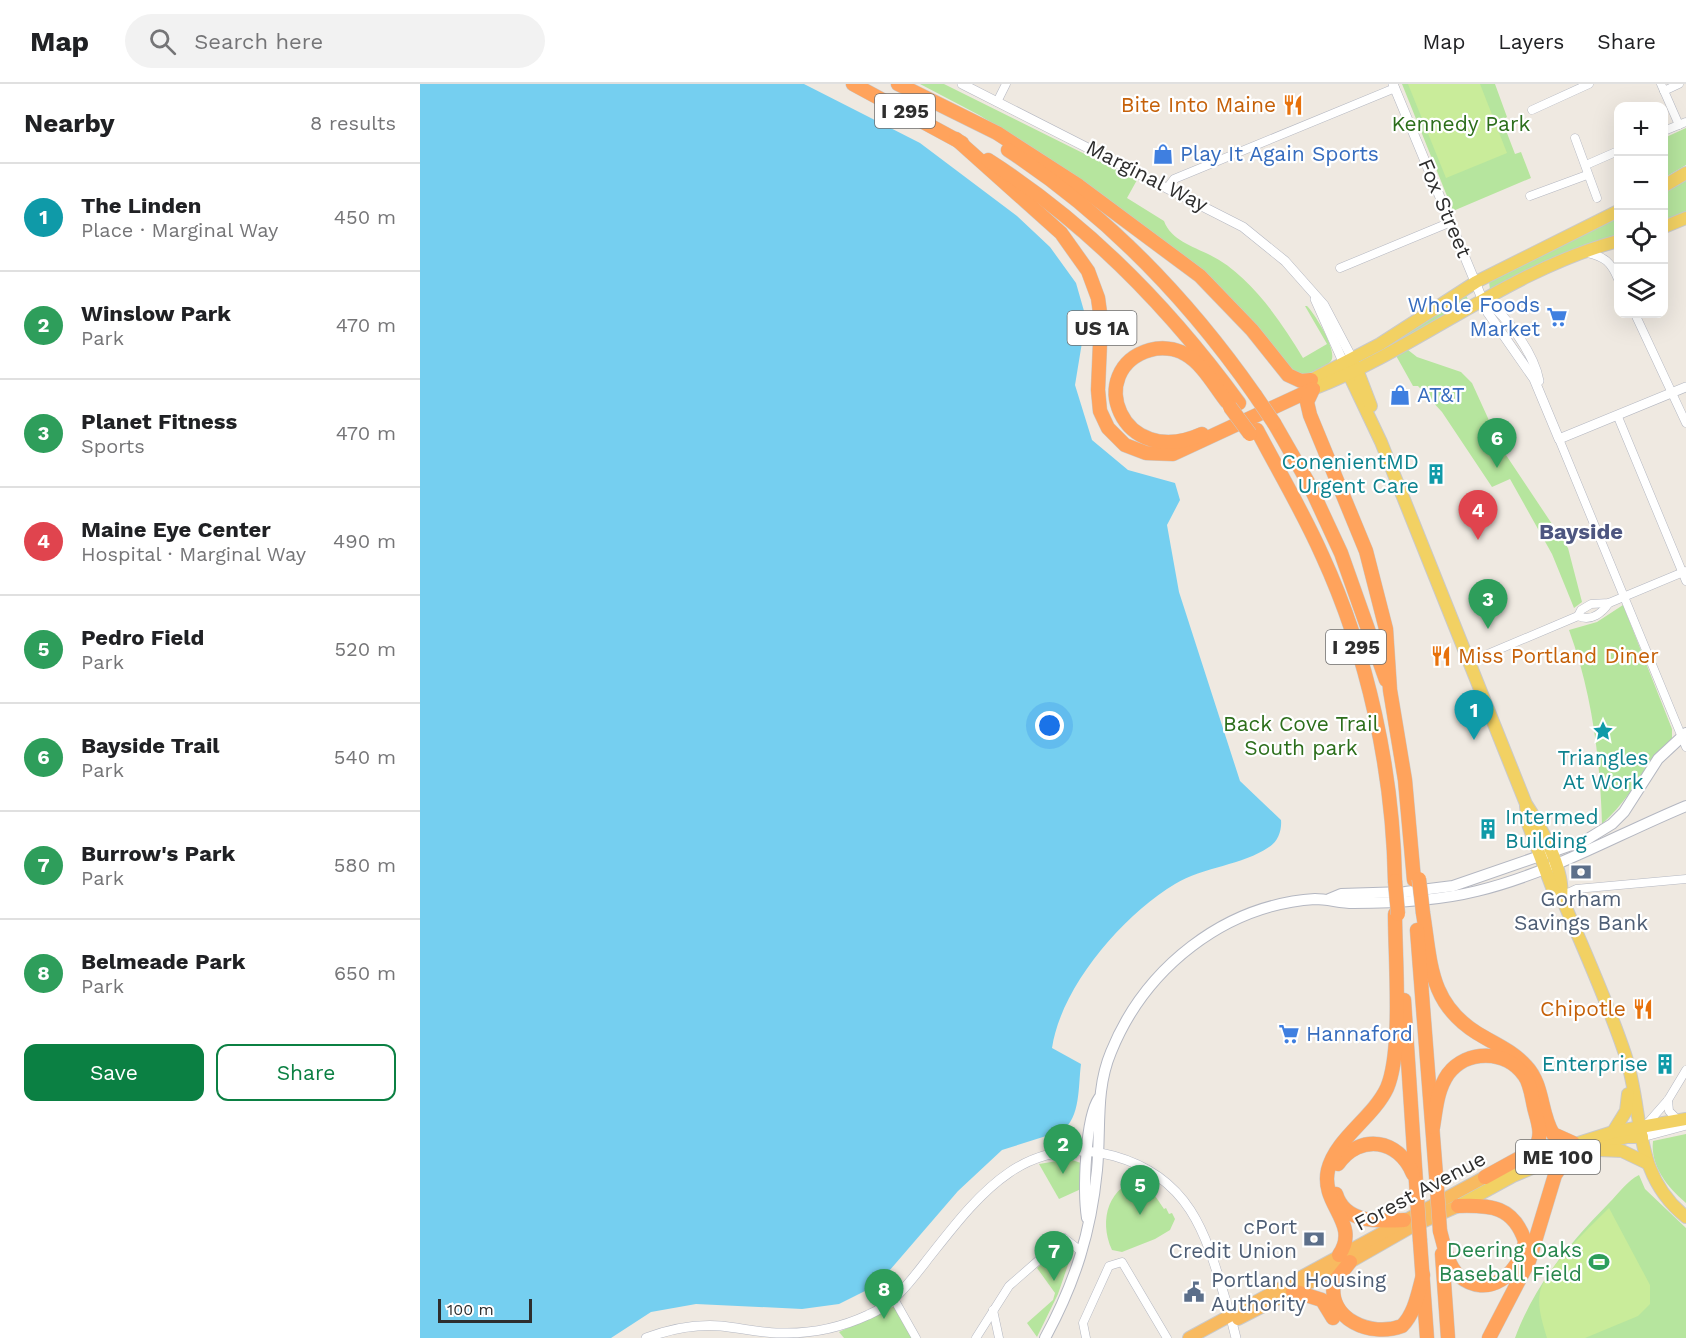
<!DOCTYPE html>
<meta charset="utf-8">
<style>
body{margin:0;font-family:"Work Sans",sans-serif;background:#f2f2f2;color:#202124}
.controls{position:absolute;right:18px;top:18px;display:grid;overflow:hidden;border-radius:12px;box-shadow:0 6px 24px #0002}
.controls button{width:54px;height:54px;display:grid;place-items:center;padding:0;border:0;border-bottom:2px solid #e0e0e0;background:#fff;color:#202124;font:30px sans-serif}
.scale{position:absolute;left:18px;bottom:15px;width:94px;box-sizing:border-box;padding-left:6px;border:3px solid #2e2e2e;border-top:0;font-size:16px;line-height:21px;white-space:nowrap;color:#2e2e2e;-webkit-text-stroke:4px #fff;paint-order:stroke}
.you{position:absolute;left:630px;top:642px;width:21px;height:21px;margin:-15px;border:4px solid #fff;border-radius:50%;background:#1a73e8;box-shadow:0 0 0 9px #1a73e833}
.badge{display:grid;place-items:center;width:39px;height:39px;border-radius:50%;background:#0b8043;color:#fff;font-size:20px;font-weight:700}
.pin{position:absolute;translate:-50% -50px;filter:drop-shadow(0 2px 3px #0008)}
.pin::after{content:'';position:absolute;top:32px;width:21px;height:18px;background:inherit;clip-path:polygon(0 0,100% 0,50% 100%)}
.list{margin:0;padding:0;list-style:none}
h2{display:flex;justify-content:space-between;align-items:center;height:78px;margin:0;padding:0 24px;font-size:26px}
h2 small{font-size:20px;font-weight:400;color:#757577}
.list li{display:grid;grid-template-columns:39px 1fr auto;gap:18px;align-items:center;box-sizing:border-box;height:108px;padding:0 24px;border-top:2px solid #e0e0e0}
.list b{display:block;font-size:22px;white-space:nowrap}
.list p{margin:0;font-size:20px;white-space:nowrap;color:#757577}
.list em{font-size:20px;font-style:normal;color:#757577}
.actions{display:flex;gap:12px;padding:18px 24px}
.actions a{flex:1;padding:14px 0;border:2px solid #0b8043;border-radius:12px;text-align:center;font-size:21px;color:#0b8043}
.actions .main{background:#0b8043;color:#fff}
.icon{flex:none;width:33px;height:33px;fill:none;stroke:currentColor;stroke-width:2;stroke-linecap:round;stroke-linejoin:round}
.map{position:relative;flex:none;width:1266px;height:1254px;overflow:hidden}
header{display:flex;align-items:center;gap:36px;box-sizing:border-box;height:84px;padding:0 30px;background:#fff;border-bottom:2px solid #e0e0e0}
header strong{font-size:28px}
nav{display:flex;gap:33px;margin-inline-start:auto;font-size:21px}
.search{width:420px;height:54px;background:#f2f2f2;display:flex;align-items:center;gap:15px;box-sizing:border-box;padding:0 21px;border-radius:33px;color:#757577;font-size:22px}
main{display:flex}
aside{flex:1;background:#fff}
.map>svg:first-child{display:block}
.green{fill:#b6e59e}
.pitch{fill:#c9ec9a}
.water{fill:#75cff0}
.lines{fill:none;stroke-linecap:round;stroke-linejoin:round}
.minor-casing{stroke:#b4b7c1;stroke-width:9}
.tertiary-casing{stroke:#b4b7c1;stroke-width:10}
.secondary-casing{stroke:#b4b7c1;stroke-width:12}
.primary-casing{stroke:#c9c9c9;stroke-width:14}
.trunk-casing{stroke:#c9c9c9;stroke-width:14}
.motorway-casing{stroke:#c9c9c9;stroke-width:15}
.minor{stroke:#fff;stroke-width:8}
.tertiary{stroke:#fff;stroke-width:9}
.secondary{stroke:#fff;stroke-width:10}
.primary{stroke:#f2d163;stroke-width:12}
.trunk{stroke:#f8ba60;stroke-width:12}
.motorway{stroke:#ffa35c;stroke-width:14}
.motorway-bridge-casing{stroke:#c9c9c9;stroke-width:15;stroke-linecap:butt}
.motorway-bridge{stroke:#ffa35c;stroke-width:14}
.labels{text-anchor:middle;stroke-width:4.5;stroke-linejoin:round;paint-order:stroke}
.shield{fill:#fff;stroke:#6d6d6d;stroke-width:1.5}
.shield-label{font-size:20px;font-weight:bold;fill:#2e2e2e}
.food-label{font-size:21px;fill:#c56008;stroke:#fff;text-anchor:end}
.park-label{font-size:21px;fill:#2c6e1b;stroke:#fff}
.shop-label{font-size:21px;fill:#366cbe;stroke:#fff;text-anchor:start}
.street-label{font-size:21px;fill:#2e2e2e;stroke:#fff}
.culture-label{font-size:21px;fill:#0d838f;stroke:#fff;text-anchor:end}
.service-label{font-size:21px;fill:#4e5e75;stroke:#fff}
.leisure-label{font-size:21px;fill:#27864d;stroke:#fff;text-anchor:end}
.neighbourhood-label{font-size:22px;font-weight:bold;fill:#4d5680;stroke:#fff}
</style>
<header>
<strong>Map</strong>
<div class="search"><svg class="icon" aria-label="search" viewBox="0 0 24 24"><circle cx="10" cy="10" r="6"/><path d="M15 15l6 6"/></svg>Search here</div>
<nav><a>Map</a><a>Layers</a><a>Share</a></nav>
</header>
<main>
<aside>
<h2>Nearby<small>8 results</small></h2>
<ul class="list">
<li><span class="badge" style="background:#0f9aa8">1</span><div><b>The Linden</b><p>Place · Marginal Way</p></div><em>450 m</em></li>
<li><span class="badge" style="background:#2e9e5b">2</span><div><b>Winslow Park</b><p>Park</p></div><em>470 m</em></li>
<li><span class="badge" style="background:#2e9e5b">3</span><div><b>Planet Fitness</b><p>Sports</p></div><em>470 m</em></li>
<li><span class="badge" style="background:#e0444e">4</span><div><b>Maine Eye Center</b><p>Hospital · Marginal Way</p></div><em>490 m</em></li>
<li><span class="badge" style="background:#2e9e5b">5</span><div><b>Pedro Field</b><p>Park</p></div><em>520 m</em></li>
<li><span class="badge" style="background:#2e9e5b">6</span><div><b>Bayside Trail</b><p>Park</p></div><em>540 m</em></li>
<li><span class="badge" style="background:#2e9e5b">7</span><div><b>Burrow's Park</b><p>Park</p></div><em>580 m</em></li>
<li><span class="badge" style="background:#2e9e5b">8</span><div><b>Belmeade Park</b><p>Park</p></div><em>650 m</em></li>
</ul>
<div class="actions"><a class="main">Save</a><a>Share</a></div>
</aside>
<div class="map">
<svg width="1266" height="1254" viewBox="0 0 1266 1254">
<rect width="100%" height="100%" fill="#efe9e1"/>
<g class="green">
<path d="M500,0H524L717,96L707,114L744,137C751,156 772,162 790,171C829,190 861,237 883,274L907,260L885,222H887C895,230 918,267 911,277C906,284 893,287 886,291L870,286L838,243L622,70L559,31Z"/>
<path d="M982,0H1075L1087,33L1082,36L1095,70L1101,68L1111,94L1033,127Z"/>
<path d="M1266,44V81L1244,94V54Z"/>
<path d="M1266,94V130L1244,140V107Z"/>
<path d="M1198,134V154L1070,206L1069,197Z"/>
<path d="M1046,211L1048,216L958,272L940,278Z"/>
<path d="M983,262L997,273L1041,288L1052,299L1082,365L1148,464L1162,518L1154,524L1132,470L1090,395L1072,403L1022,328L998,302H993L974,268Z"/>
<path d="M1203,521L1252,645V654C1225,681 1211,714 1182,740C1180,673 1172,609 1149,546L1177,538Z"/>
<path d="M1266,1050V1119C1248,1104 1230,1082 1233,1057Z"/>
<path d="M649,1075L661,1079V1105L639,1115L619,1080Z"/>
<path d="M1219,1091L1225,1105L1266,1144V1254H1095C1115,1200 1149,1160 1189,1119C1198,1110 1208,1096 1219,1091Z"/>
<path d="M723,1094L744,1125L746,1124L749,1130L752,1129L755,1135L750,1146L735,1155L702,1168L692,1166C678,1135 689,1101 723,1094Z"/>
<path d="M644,1161L652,1163V1169L638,1210L617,1253L607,1239L633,1216L635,1209L617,1184Z"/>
<path d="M474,1222L494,1254H424L419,1248Z"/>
</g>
<g class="pitch">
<path d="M988,0H1060L1087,69L1026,94Z"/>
<path d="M1189,1124L1230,1201V1220L1218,1232L1165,1254H1127C1123,1240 1117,1223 1120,1208C1125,1185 1172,1141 1189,1124Z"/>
</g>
<path class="water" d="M0,0H384L500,59L597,132L630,163L656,199L666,234L655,301L672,356L708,386L755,399L760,416L747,441L759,508L820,697L861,736C862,746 858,758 849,763C823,781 783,783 755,800C702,832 641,903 632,964L661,980C658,1002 661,1033 642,1047L582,1066L538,1107L457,1201L419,1220L382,1225L276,1220L231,1228L191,1254H0Z"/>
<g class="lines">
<g class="minor-casing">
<g id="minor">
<path d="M1241,0L1259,41"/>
<path d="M1244,7L1259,0"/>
<path d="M577,18L586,0"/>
<path d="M1112,26L1169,0"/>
<path d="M1244,47L1266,38"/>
<path d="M1155,54L1177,114"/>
<path d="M1166,81L1198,67"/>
<path d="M748,103L754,95L975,4"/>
<path d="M1110,112L1167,91"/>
<path d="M1168,169C1185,173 1191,178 1198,195"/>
<path d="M920,184L1031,138"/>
<path d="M1215,230L1266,339"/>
<path d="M1198,333L1266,497"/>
<path d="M1139,355L1266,663"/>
<path d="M1158,532C1171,538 1182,529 1189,519"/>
<path d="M1049,578L1158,532L1161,526L1171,520L1189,519L1266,487"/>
<path d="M1141,812L1156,805L1266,795"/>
<path d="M1248,1016L1249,1027L1258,1036"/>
<path d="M1226,1041L1248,1016L1266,986"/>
<path d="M474,1215L496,1254"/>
<path d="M573,1226L579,1254"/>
<path d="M556,1254L589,1202L644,1154L662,1168"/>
<path d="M666,1254L663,1239L689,1182L702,1178L747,1254"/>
</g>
</g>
<g class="tertiary-casing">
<g id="tertiary">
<path d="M542,0L823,143L865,177L904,221L933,276"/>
<path d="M973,0L1068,229L1114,295L1139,355L1266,303"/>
<path d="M895,215L924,280"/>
<path d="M1065,215C1087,233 1114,269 1119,297"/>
<path d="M1222,1053L1266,1041"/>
<path d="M812,1238L816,1254"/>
<path d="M226,1254C250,1245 275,1240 301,1242C321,1244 340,1249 360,1249C391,1250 420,1244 448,1231C474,1220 490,1198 507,1176C557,1113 603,1048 694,1072C776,1095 788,1159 810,1231"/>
</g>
</g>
<g class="secondary-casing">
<g id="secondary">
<path d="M909,815L921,810L985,808L1033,802L1166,756L1192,740L1204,728L1238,675L1266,649"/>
<path d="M667,1134C663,1108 665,1034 679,1014"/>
<path d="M625,1254C655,1199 671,1148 677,1086C681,1045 675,1006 691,968C725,884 804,821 895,815C908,815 920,819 933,819C975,819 1017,817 1057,807C1131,789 1196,751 1266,722"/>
</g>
</g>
<g class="primary-casing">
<g id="primary">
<path d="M1244,102L1266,89"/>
<path d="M1244,143L1266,134"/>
<path d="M924,280L961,358L1106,720C1120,741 1145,787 1141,812"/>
<path d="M936,283L951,322"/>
<path d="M891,296L960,260L1056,198L1198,127"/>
<path d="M893,305C999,264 1087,187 1198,157"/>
<path d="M1106,722L1108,740L1133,806L1141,812C1163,864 1187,916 1205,970C1225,1030 1211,1089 1266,1133"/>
<path d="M1193,1048L1206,1027L1208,1010"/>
<path d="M1170,1063L1207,1053H1222"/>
<path d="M1179,1066L1202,1067L1227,1079"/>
<path d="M1102,1077L1193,1048L1266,1035"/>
<path d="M1038,1122L1093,1092L1139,1073"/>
</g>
</g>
<g class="trunk-casing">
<g id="trunk">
<path d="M818,1235L930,1178L993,1142L1038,1122"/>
<path d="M769,1254L1065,1093"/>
</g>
</g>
<g class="motorway-casing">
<g id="motorway">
<path d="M433,0L542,59"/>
<path d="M478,0L577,49L659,102L780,192L832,246L868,291L881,297L891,296"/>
<path d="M536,55L641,149L668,187L678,214L681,236L678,306L680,327L688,344L705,361L726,369L753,370L893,305"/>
<path d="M588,66C686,130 768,215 835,311"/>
<path d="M568,76C668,140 749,223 819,319"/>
<path d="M893,305L887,318L890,331L946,467L966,545L970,606L985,696L994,796"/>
<path d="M854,339L889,400L921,469L966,596"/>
<path d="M837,346C859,388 883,428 902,471C948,571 973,687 975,797"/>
<path d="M782,350C700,387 664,285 730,266C741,263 755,264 765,270C783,280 795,303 807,318"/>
<path d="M1003,829C1011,879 1009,919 1057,949C1073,959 1093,967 1106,982C1124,1001 1120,1029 1133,1050L1153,1059"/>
<path d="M997,846L1017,1104"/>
<path d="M984,916L997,1113"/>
<path d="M1013,1043C1016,1025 1017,1006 1028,990C1047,965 1086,966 1104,991C1111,1000 1112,1016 1115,1027C1119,1041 1123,1053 1114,1066L1065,1093"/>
<path d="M918,1080C940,1049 979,1055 993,1090"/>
<path d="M916,1110C925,1140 959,1137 984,1136"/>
<path d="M1020,1147C1024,1161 1027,1180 1038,1191C1068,1217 1101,1189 1105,1157C1093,1122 1071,1121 1038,1122"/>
<path d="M1000,1157L1007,1254"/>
<path d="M1022,1170L1028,1254"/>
<path d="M919,1171C941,1139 900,1121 908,1086C916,1054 953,1034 967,1004C983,967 975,874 975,830"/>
<path d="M930,1178L914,1198C907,1235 951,1254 982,1242C995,1229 998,1209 1003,1191"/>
<path d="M873,1207L902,1216L913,1234"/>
<path d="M1069,1254L1109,1177L1135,1091L1139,1085L1159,1072"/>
</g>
</g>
<use href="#minor" class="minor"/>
<use href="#tertiary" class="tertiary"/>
<use href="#secondary" class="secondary"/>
<use href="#primary" class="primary"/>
<use href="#trunk" class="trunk"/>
<use href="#motorway" class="motorway"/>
<g class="motorway-bridge-casing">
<g id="motorway-bridge">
<path d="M835,311L854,339"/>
<path d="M810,323L830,350"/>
<path d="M999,795L1003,829"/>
<path d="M975,797L978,830"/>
<path d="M1017,1104L1020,1147"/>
<path d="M997,1113L1000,1157"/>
</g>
</g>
<use href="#motorway-bridge" class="motorway-bridge"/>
</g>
<defs>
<g id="restaurant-bare" transform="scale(1.62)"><path d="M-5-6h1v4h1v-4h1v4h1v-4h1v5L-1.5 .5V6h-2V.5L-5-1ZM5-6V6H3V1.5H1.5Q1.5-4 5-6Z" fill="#e8710a" stroke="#fff" stroke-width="2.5" paint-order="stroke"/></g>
<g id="shop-bare" transform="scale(1.62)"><path d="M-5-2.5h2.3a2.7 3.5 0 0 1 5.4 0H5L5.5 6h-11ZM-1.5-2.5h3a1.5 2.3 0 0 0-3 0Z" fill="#3f7fe0" stroke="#fff" stroke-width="2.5" paint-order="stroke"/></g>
<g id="supermarket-bare" transform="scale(1.62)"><path d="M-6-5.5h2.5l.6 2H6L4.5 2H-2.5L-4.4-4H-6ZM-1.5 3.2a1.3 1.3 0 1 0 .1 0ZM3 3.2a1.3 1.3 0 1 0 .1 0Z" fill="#3f7fe0" stroke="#fff" stroke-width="2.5" paint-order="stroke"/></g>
<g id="building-bare" transform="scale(1.62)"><path d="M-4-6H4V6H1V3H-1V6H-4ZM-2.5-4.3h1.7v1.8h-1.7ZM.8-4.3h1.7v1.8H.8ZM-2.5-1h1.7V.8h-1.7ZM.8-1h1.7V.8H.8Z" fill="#0f9aa8" stroke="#fff" stroke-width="2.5" paint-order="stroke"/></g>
<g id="sight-bare" transform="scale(1.62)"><path d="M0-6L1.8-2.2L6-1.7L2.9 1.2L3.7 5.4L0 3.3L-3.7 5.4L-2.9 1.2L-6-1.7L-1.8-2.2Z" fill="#0f9aa8" stroke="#fff" stroke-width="2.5" paint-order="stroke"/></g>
<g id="bank-bare" transform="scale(1.62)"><path d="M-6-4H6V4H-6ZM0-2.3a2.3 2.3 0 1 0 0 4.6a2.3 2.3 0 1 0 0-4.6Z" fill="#5c6f8a" stroke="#fff" stroke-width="2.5" paint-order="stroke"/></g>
<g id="stadium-bare" transform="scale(1.62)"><path d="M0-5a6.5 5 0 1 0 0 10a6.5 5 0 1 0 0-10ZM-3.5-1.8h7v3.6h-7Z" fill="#2e9e5b" stroke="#fff" stroke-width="2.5" paint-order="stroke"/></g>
<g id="civic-bare" transform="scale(1.62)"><path d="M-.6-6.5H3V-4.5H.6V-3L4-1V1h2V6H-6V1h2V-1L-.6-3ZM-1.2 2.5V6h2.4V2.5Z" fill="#5c6f8a" stroke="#fff" stroke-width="2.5" paint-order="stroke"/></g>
</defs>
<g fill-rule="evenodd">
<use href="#restaurant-bare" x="873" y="21"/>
<use href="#shop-bare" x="743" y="70"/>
<use href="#supermarket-bare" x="1137" y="233"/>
<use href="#shop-bare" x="980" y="311"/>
<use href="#building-bare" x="1016" y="390"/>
<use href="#restaurant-bare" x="1021" y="572"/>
<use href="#sight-bare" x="1183" y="647"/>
<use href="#building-bare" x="1068" y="745"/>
<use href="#bank-bare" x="1161" y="788"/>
<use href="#restaurant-bare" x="1223" y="925"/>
<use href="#supermarket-bare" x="869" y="950"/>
<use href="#building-bare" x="1245" y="980"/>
<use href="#bank-bare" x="894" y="1155"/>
<use href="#stadium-bare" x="1179" y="1178"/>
<use href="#civic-bare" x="774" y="1208"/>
</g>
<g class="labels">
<g class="shield">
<rect x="455" y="10" width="60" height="34" rx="4.5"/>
<rect x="647.5" y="227" width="69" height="34" rx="4.5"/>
<rect x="906" y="546" width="60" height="34" rx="4.5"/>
<rect x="1096" y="1056" width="84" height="34" rx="4.5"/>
</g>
<g class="shield-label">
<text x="485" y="34">I 295</text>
<text x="682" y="251">US 1A</text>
<text x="936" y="570">I 295</text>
<text x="1138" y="1080">ME 100</text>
</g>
<g class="food-label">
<text x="856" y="28">Bite Into Maine</text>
<text x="1038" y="579" text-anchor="start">Miss Portland Diner</text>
<text x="1206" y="932">Chipotle</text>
</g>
<g class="park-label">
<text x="1041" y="47">Kennedy Park</text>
<text x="881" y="647">Back Cove Trail<tspan x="881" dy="24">South park</tspan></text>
</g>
<g class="shop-label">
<text x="760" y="77">Play It Again Sports</text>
<text x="1120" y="228" text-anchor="end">Whole Foods<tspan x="1120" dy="24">Market</tspan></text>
<text x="997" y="318">AT&amp;T</text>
<text x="886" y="957">Hannaford</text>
</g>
<g class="street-label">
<text transform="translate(727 92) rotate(27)" y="7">Marginal Way</text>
<text transform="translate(1025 124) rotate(67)" y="7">Fox Street</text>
<text transform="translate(1000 1107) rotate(-28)" y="7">Forest Avenue</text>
</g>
<g class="culture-label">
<text x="999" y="385">ConenientMD<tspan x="999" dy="24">Urgent Care</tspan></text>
<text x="1183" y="681" text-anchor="middle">Triangles<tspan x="1183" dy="24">At Work</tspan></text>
<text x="1085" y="740" text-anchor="start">Intermed<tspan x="1085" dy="24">Building</tspan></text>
<text x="1228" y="987">Enterprise</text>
</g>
<g class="service-label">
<text x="1161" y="822">Gorham<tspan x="1161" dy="24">Savings Bank</tspan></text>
<text x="877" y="1150" text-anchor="end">cPort<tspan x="877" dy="24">Credit Union</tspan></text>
<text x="791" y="1203" text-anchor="start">Portland Housing<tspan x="791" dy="24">Authority</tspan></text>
</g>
<g class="leisure-label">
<text x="1162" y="1173">Deering Oaks<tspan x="1162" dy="24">Baseball Field</tspan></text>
</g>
<g class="neighbourhood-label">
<text x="1161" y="455">Bayside</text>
</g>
</g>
</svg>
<div class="controls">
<button>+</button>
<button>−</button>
<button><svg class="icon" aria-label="locate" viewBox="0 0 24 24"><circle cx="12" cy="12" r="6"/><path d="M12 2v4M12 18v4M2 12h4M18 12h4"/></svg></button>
<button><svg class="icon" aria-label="layers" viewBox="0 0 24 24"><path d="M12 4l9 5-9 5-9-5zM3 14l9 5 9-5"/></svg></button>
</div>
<div class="scale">100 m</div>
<div class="you"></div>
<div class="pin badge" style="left:1054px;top:656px;background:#0f9aa8">1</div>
<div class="pin badge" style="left:643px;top:1090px;background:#2e9e5b">2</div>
<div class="pin badge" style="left:1068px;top:545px;background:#2e9e5b">3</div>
<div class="pin badge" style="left:1058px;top:456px;background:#e0444e">4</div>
<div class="pin badge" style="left:720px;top:1131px;background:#2e9e5b">5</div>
<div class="pin badge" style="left:1077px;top:384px;background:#2e9e5b">6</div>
<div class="pin badge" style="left:634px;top:1197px;background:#2e9e5b">7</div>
<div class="pin badge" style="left:464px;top:1235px;background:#2e9e5b">8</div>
</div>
</main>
